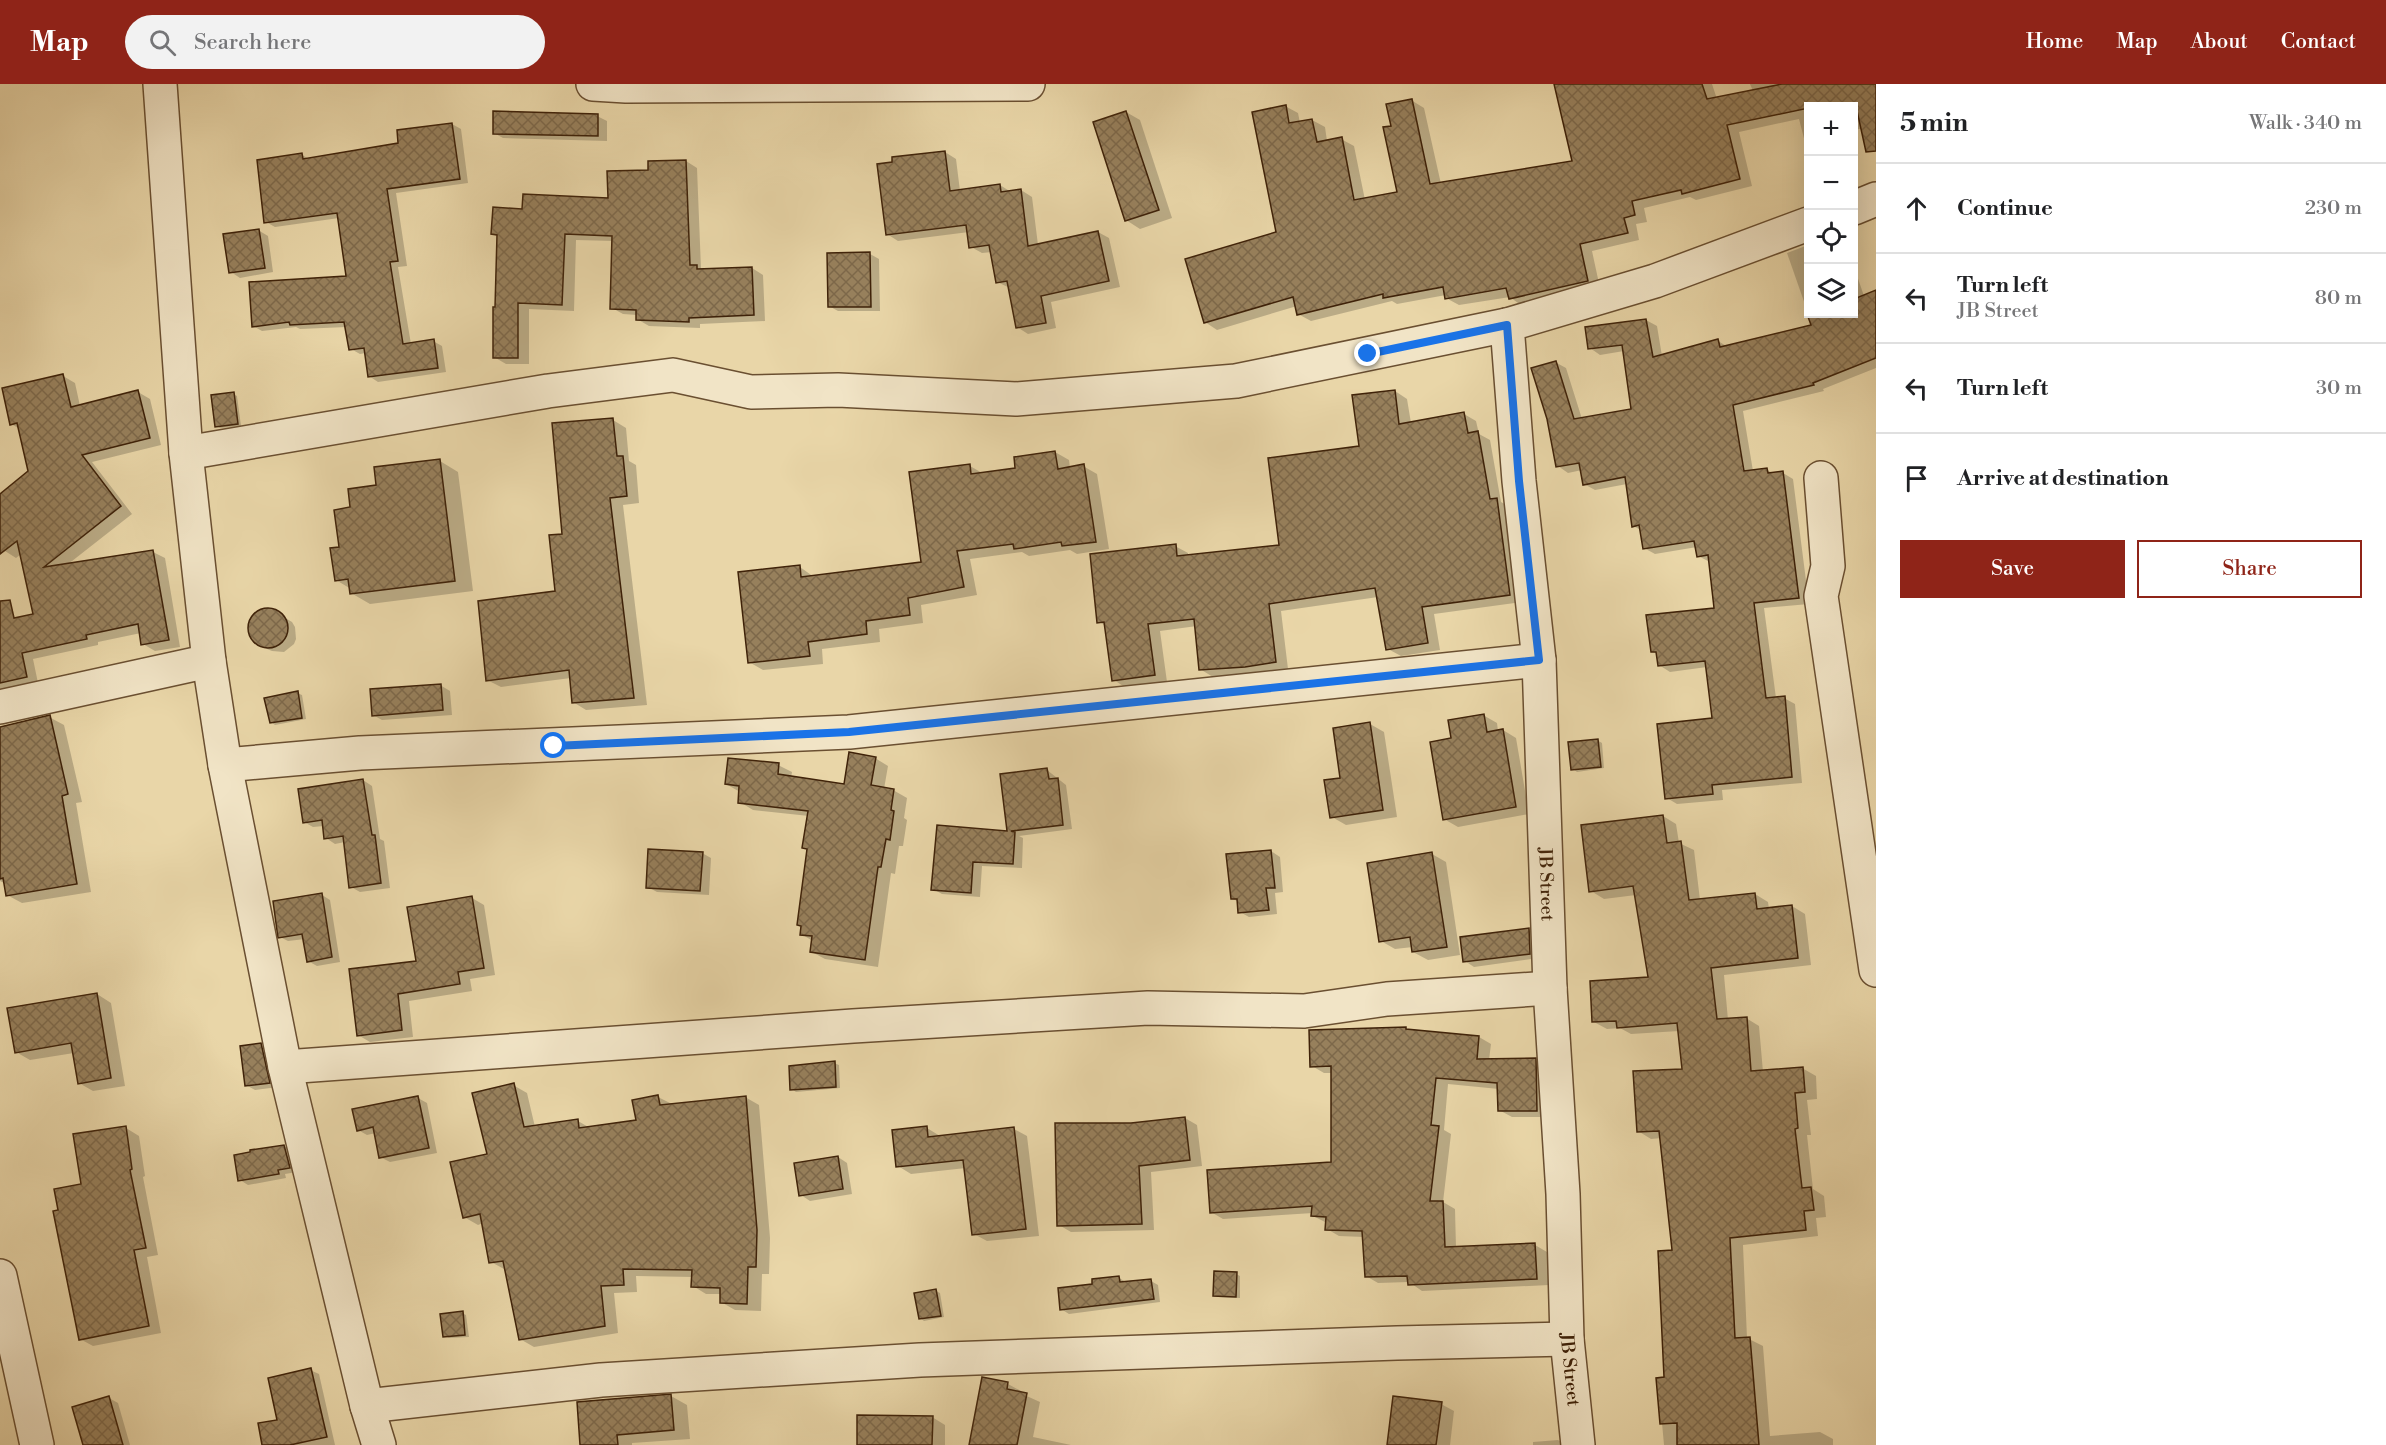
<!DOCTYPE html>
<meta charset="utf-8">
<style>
body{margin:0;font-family:"Libre Bodoni",serif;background:#f2f2f2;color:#202124}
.controls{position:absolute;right:18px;top:18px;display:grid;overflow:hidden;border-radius:0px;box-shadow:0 6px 24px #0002}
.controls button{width:54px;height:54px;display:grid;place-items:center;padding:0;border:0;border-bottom:2px solid #e0e0e0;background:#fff;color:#202124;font:30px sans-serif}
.stop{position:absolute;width:18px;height:18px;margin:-14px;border:4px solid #1a73e8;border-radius:50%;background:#fff}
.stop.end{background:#1a73e8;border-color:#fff;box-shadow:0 2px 6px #0008}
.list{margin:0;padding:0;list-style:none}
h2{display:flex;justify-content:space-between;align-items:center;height:78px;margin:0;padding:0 24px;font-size:26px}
h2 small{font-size:20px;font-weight:400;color:#757577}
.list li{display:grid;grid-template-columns:39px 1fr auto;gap:18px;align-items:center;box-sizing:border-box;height:90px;padding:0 24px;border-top:2px solid #e0e0e0}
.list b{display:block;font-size:22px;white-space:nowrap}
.list p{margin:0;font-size:20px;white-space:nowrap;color:#757577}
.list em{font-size:20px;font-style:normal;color:#757577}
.actions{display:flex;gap:12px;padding:18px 24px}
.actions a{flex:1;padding:14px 0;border:2px solid #8f2418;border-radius:0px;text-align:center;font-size:21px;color:#8f2418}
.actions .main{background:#8f2418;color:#fff}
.icon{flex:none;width:33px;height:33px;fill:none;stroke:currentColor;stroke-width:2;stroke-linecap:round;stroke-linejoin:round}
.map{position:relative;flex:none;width:1876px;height:1361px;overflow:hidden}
header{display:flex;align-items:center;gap:36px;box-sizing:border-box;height:84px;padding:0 30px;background:#8f2418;color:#fff}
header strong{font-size:28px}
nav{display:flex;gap:33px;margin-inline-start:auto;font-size:21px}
.search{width:420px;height:54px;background:#f2f2f2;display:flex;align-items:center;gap:15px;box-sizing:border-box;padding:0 21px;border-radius:33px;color:#757577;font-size:22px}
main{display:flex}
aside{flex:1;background:#fff}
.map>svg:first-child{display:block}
.shadow{fill:#0003}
.building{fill:url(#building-cross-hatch);stroke:#3f2209;stroke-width:1.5}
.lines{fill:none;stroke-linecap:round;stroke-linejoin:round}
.minor-casing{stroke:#6a4f31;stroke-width:36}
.minor{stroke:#f1e4c6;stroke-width:33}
.route{stroke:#1a73e8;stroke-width:8}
.labels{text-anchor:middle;stroke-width:5;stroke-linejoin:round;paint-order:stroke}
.street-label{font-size:18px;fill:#3f2209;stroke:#f1e4c6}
</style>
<header>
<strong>Map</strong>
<div class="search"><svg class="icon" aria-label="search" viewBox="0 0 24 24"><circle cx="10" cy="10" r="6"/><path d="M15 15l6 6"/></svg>Search here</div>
<nav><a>Home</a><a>Map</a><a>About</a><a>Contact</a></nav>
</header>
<main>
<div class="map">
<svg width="1876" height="1361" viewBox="0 0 1876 1361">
<defs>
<pattern id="building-cross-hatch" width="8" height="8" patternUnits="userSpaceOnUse" patternTransform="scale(1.5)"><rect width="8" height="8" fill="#97805c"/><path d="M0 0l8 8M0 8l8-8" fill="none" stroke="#7d684a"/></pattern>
</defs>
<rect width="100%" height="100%" fill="#e9d6a8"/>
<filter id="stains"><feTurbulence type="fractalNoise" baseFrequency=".00333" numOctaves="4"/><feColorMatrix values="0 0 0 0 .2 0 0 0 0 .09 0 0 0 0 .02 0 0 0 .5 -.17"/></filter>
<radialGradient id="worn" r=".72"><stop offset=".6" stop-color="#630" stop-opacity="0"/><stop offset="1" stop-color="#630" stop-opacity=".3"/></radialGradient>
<g class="shadow">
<path d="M1554,0H1712L1717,15L1753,7L1750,0H1876V42L1854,46V22H1808V70L1799,35L1739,48L1752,102L1696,116L1690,113L1644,124L1647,138L1636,140L1639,156L1592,167L1600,204L1522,222L1510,213L1459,221L1446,214V211L1397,220L1392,217L1311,237L1298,230L1297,222L1217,246L1205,238L1277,149L1285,22L1298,29L1300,39L1312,36L1325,43L1327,57L1341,55L1354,62L1365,116L1399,109L1392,43L1411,16L1424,24L1441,100L1574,78Z"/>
<path d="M1126,28L1140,36L1172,134L1140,145L1126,136Z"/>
<path d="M597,32L607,37V57L503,54L494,49Z"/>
<path d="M452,40L461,45L468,99L396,109L407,182L398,183L411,260L433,257L442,262L446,288L378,298L369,292L366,269L360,270L351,265L347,243L300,245L296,243L262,247L253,242L348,193L339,134L275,143L266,138L302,71L309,75L400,60Z"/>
<path d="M945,68L956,75L960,107L1000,101L1011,108L1021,106L1032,113L1038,161L1098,148L1109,154L1120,203L1051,218L1056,244L1028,250L1017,243L1010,204L997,198L992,168L982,169L971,163L969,148L898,157L887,150Z"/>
<path d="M686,77L697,84L701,185L752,184L763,191L765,237L700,240V244L649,242L637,235V231L623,230L612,224L614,157L576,156L574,227L529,225V280H506L494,273L499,153L493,150L524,126L609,116L650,88Z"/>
<path d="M258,146L268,152L273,188L240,194L231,188Z"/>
<path d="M1808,161V229L1787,169Z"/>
<path d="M829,170H870L879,175L880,227H838L829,222Z"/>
<path d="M1854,183L1864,212L1876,207V284L1823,305L1824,307L1743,327L1753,387L1767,386L1774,390L1783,389L1793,395L1809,520L1764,524L1776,614H1784L1795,620L1802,699L1722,706L1723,716L1677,720L1667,714L1714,635L1707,583L1670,588L1659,581L1658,570L1652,567L1716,525L1710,478L1698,472L1697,463L1655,470L1644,464L1641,446L1633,442L1627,400L1595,406L1584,400L1582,386L1568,389L1558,382L1555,278L1566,284L1582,335L1633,326L1624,267L1600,271L1590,264L1646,236L1657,242L1662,272L1718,257L1728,263L1813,242L1809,230H1854Z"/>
<path d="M63,292L75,299L80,322L138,308L150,315L161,361L92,378L132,430L67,481L153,468L165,474L180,563L155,567L143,560L141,549L98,558V561L33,575L38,599L0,608V539L34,531L21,470L16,474L5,467L0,470V409L2,410L30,388L20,345L11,340Z"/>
<path d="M1395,307L1407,315L1411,339L1464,330L1476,337L1479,350L1490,356L1501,418L1510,423L1522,518L1434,530L1440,566L1401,572L1388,565L1378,513L1281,527L1288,585L1213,593L1200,585L1197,542L1160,547L1167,598L1126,604L1114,596L1106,542L1099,538L1175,462L1188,469V472L1281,462L1360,363Z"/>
<path d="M233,310L237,312L241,342L220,344L216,342Z"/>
<path d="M613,336L626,344L629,377L636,381L639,419L623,421L647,621L586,626L573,618L571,594L501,603L487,596L557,508L563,451Z"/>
<path d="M1055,368L1069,376L1070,384L1083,382L1097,390L1109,465L1077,470L1070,466L1029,472L1022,468L970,475L977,511L921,521L923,539L879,545L880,558L822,565L823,580L763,586L749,578L800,483L814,493L922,480L970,382L984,390L1017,385Z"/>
<path d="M440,377L458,388L473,507L370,520L351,509V505L336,496L341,464L351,425L378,403Z"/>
<path d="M272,526L292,538L295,543L296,555L294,560L284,568L272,567L267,565L257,559L250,548L251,536L260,528Z"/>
<path d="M440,601L450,607L452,631L382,636L373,631Z"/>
<path d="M297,609L302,611L306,635L275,641L271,638Z"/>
<path d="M1483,631L1497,639L1498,647L1503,646L1516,654L1529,730L1458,743L1444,735L1452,655Z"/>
<path d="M49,633L64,641L82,718L76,719L91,808L22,819L7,811L6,800L0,797V644Z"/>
<path d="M1370,640L1384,648L1397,733L1346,741L1332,733L1342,695Z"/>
<path d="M1597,656L1602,659L1604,684L1577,688L1573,685Z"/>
<path d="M875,674L888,682L884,705L893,706L907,714L904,734L907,736L903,762H899L895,790L891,789L878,883L825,875L812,868L813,857L801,850L809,766V732L753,726L740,718V708L726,700L778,681L792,688L791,694L845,702Z"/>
<path d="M1047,686L1066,701L1072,745L1019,752L1023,754L1022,784L982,782L980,813L942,810L933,805L1009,749Z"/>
<path d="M363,696L372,702L380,755L384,757L390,804L360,808L351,803L345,758L335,760L326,754L324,742L313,743L304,738Z"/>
<path d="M1663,732L1676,740L1679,759L1694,766L1700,816L1755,810L1768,818L1769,825L1792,822L1805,830L1811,881L1724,891L1728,936L1746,934L1759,942L1763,988L1802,984L1816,992L1817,1015L1807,1016L1811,1051H1807L1813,1105L1824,1112L1826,1133L1816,1134L1818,1152L1743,1161L1747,1254L1763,1262L1770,1352L1820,1348L1833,1355V1361H1664L1658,1295L1665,1294L1673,1168L1662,1054L1651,1055L1638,1047L1683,986L1679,947L1631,950L1620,944L1607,945L1594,938L1649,895L1636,811L1604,815L1591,807Z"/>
<path d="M1271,767L1280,773L1283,808L1275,809L1277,830L1249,833L1240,828L1239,818L1233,815Z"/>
<path d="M702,769L711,774L709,811L657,808L648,803Z"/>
<path d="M1432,770L1446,778L1460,871L1428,876L1413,868V863L1395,865L1381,857Z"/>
<path d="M322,811L330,816L340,878L317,882L308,877L305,855L288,857L280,853Z"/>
<path d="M472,814L484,821L495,891L470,895L472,907L409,917L413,953L370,958L358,951Z"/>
<path d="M1529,846L1538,851L1539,874L1474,883L1465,877Z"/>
<path d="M97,910L111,919L125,1002L93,1007L79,999L74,969L30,976L16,968Z"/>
<path d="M1479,953L1491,960L1489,976H1535L1548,983L1549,1033H1512L1499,1026V1005L1448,1000L1444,1046L1451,1050L1443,1118L1455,1125L1456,1164L1535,1161L1547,1168L1549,1201L1422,1207L1409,1198L1378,1199L1366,1192L1364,1153L1339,1152L1327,1145V1139L1313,1132V1129L1223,1135L1211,1128L1332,1080V989H1324L1312,982Z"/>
<path d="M261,961L270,966L278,1003L255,1006L246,1001Z"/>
<path d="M834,979L839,981L840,1004L796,1008L792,1005Z"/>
<path d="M513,1001L527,1009L535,1043L578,1037L590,1044L637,1037L658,1013L672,1020L745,1013L759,1021L770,1154L769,1190H762L761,1227L735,1226L721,1218L722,1210H706L693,1202V1193L636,1192L637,1208L614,1209L618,1249L534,1263L520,1255L506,1186L491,1178L483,1139L478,1141L464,1133Z"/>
<path d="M418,1014L427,1019L437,1069L390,1078L380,1073L376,1049L367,1051L358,1046Z"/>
<path d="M1185,1034L1197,1041L1202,1082L1151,1088L1154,1146L1071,1148L1059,1141L1131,1040Z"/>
<path d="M126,1044L139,1052L145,1092L143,1093L158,1171L147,1173L161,1249L93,1262L80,1255L60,1127Z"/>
<path d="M927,1044L940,1052L1014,1045L1027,1052L1039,1152L987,1157L974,1150L966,1084L911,1090L898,1082Z"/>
<path d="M284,1062L292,1067L297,1088L285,1090L286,1094L248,1101L240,1096Z"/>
<path d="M838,1073L847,1079L852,1110L810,1117L801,1111Z"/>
<path d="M1236,1190L1240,1192V1214L1218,1213L1214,1211Z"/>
<path d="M1119,1194L1126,1198L1151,1197L1158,1201L1160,1218L1069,1230L1061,1225Z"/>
<path d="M936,1207L940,1209L944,1233L924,1237L920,1234Z"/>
<path d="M462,1229L466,1231L469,1253L449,1254L445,1252Z"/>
<path d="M310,1286L319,1290L335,1361H263Z"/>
<path d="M1008,1300L1021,1307L1020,1309L1040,1318L1033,1353L1071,1361H970Z"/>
<path d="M671,1312L687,1321L690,1355L632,1359V1361H582Z"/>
<path d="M109,1314L118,1319L130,1361H85Z"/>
<path d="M1441,1320L1454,1327L1450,1361H1389Z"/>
<path d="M932,1333L945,1341V1361H858Z"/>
<path d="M1558,1356L1566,1361H1533V1358Z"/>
</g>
<g class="building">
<path d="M1554,0H1702L1707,15L1782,0H1876V67L1866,68L1856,22H1809V24L1727,41L1740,95L1682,110L1681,106L1632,117L1635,131L1624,134L1628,149L1580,160L1588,197L1509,215L1506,204L1445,215L1443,203L1383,214V210L1297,231L1293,213L1204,239L1185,175L1276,148L1252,28L1286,21L1289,39L1312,35L1317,58L1342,53L1354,116L1397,108L1383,43L1391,42L1386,20L1412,15L1430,100L1572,77Z"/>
<path d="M493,27L598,30V52L493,50Z"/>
<path d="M1126,27L1159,126L1125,137L1093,38Z"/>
<path d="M452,39L460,95L387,105L398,177L390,178L403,260L434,255L438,284L368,293L364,264L349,266L344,238L290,241L289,238L252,243L249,198L346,192L337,129L264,139L257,76L302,69L303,75L398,59L397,46Z"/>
<path d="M945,67L950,107L1000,100L1001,108L1021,105L1028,162L1098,147L1109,197L1041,212L1046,239L1016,244L1007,197L996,199L989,161L969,164L966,141L886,151L877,80L892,78V73Z"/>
<path d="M686,76L690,181H697V185L752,183L754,231L689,234V238L636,236V226L610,225L612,152L565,150L562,221L518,219V274H493V223H495L497,151L491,150L493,123L522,125L523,110L608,114L607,87L648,86V77Z"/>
<path d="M259,145L265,184L229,189L223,150Z"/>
<path d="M870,168L871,223H828L827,169Z"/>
<path d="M1876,206V274L1813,299L1814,301L1733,321L1744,387L1767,384L1768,389L1783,387L1799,514L1754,519L1766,614L1785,612L1792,693L1712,701L1713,710L1665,715L1657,640L1712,634L1705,577L1658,582L1656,568H1651L1646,531L1714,524L1708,471L1697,473L1694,457L1643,465L1639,441L1632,443L1625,393L1583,401L1579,379L1556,383L1547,335L1531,284L1556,277L1574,335L1631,325L1622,261L1588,265L1585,243L1646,235L1653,273L1718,255L1720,263L1811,241L1807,230H1854V215Z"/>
<path d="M63,290L71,323L138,306L150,354L82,371L121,422L44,483L153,466L169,556L141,561L138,540L86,551L87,555L22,569L27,593L0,599V517L10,516L14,534L33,530L17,457L0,470V410L28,387L17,339L10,341L2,304Z"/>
<path d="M1395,306L1399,340L1464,328L1468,349L1478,347L1490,415L1497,414L1510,511L1422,523L1428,559L1386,566L1375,504L1269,520L1276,578L1245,583L1199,586L1194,535L1148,540L1155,591L1112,597L1104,538L1097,539L1090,470L1176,460L1177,472L1279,461L1268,374L1359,362L1352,311Z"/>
<path d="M234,308L238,340L215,343L211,311Z"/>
<path d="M613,334L617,372H623L627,412L610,414L634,614L572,619L569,586L486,597L478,517L555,507L549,451L562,450L552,339Z"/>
<path d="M1055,367L1058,385L1084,380L1096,458L1062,462L1061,458L1014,465L1013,460L957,467L964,503L908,514L910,531L866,537L867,550L808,558L810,572L748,579L738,488L800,481L801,493L921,478L909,388L970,380L971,390L1015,384L1014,373Z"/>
<path d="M440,375L455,497L350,510L348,495L335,497L330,464L339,463L334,426L350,423L348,405L376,401L374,383Z"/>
<circle cx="268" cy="544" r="20"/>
<path d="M441,600L443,626L372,632L370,605Z"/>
<path d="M298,607L302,634L270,639L264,614Z"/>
<path d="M1484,630L1487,648L1503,645L1516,723L1443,736L1430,658L1451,654L1448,636Z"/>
<path d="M50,631L68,710L62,712L77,800L6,812L3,794L0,795V643Z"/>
<path d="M1370,638L1383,726L1330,734L1324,696L1340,694L1333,644Z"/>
<path d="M1598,655L1601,683L1571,686L1568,658Z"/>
<path d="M849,668L876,673L871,701L894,705L891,726L894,727L890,756L886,755L881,783H878L865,876L810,868L812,852L800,851L801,842L797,841L807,765L802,764L808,727L738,719L739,702L725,700L728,674L779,679L778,690L844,700Z"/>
<path d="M1047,684L1049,695L1058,694L1063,741L1011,747L1015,748L1013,780L973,778L971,809L931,806L937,741L1007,747L1000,690Z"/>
<path d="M363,695L372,751H375L381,799L349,804L343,752L324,755L322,736L303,739L298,705Z"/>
<path d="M1663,731L1667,759L1681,757L1689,816L1755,809L1757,825L1792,821L1798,874L1711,884L1717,935L1747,933L1751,987L1803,983L1805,1008L1795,1009L1798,1044L1795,1045L1802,1104L1811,1103L1814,1126L1804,1127L1806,1146L1730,1154L1735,1254L1750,1253L1759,1361H1677V1339L1660,1340L1656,1294L1664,1293L1658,1167L1672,1166L1659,1047L1637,1048L1633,987L1682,985L1677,939L1617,944L1616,937L1592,938L1590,897L1648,893L1633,802L1589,808L1581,741Z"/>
<path d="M648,765L703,768L700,807L646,804Z"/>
<path d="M1271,766L1275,804H1266L1269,826L1238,829L1237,815H1231L1226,770Z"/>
<path d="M1432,768L1447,863L1412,868L1410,853L1379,858L1367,779Z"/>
<path d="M322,809L332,873L307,878L302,850L278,854L273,817Z"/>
<path d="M472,812L484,884L458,888L460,900L398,910L402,946L357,952L349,885L416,877L407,823Z"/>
<path d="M1529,844L1530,870L1463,878L1460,853Z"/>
<path d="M97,909L111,994L78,1000L71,959L15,969L7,924Z"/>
<path d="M1406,943V945L1479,952L1477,975L1536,974L1537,1027H1498L1497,999L1436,994L1431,1041L1439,1042L1430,1117H1443L1445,1163L1535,1159L1537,1195L1408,1201L1407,1192L1365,1193L1362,1147L1325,1146L1326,1133L1311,1132L1312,1122L1210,1129L1207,1086L1331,1078V982L1310,983L1309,946Z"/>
<path d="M261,959L270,999L245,1002L240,962Z"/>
<path d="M835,977L836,1003L790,1006L789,982Z"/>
<path d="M514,999L524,1043L578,1035L579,1044L636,1036L632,1016L658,1011L660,1021L746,1012L757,1146L756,1183H748L747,1220L720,1219V1204L691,1203L692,1186L623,1185L624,1201L601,1202L605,1242L519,1256L503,1177L489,1179L480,1130L463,1134L450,1078L487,1070L472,1009Z"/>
<path d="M418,1012L429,1064L379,1074L373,1043L357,1047L352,1025Z"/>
<path d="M1185,1033L1190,1076L1139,1082L1142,1140L1057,1142L1055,1039H1131Z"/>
<path d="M126,1042L132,1085L130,1086L146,1164L134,1166L149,1242L79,1256L53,1127L58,1126L54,1105L81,1100L73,1050Z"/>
<path d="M927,1042L928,1053L1014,1043L1026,1145L972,1151L963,1076L896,1083L892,1046Z"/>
<path d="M284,1061L290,1084L278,1086L279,1090L238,1097L234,1071L250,1068V1066Z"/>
<path d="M838,1072L843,1105L799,1112L794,1079Z"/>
<path d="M1214,1187L1237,1188L1236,1213L1213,1212Z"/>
<path d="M1119,1192L1120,1198L1151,1195L1154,1215L1060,1226L1058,1204L1092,1200V1195Z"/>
<path d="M936,1205L941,1232L919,1235L914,1209Z"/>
<path d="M463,1227L465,1251L443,1253L440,1230Z"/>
<path d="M311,1284L327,1353L290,1361H262L258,1339L277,1336L268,1294Z"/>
<path d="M982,1293L1008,1298L1007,1305L1027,1309L1017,1361H969Z"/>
<path d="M671,1310L674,1346L617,1351L618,1361H580L577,1318Z"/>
<path d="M109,1312L123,1361H83L72,1323Z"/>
<path d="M1393,1312L1442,1318L1436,1361H1387Z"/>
<path d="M857,1331L933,1332L932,1361H857Z"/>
</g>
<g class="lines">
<g class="minor-casing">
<g id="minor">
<path d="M160,0L186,369L209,577L225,681L285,983L367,1322L379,1361"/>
<path d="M593,0L626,2L1028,0"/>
<path d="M1854,124L1876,115"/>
<path id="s1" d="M1507,241L1519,397L1539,576L1550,904L1563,1110L1567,1255L1578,1361"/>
<path d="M186,369L548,307L673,291L751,308L838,306L1016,315L1236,297L1507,241L1655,197L1808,140"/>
<path d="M1821,394L1828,482L1821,512L1876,886"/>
<path d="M0,623L209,577"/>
<path d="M225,681L360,669L849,648L1539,576"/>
<path d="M285,983L853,942L1148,924L1304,927L1387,915L1550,904"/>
<path d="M0,1192L37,1361"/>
<path d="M367,1322L601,1296L920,1276L1397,1259L1567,1255"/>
</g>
</g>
<use href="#minor" class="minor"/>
</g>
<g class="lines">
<path class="route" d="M554,662L849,648L1539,576L1519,397L1507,241L1368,270"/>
</g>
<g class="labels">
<g class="street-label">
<text dy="6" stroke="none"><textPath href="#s1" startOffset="561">JB Street</textPath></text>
<text dy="6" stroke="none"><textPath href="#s1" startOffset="1047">JB Street</textPath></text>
</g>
</g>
<rect width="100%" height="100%" filter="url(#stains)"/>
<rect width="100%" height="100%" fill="url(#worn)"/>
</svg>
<div class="controls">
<button>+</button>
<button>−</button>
<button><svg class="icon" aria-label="locate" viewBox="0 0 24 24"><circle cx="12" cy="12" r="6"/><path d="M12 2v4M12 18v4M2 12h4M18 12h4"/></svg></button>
<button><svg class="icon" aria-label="layers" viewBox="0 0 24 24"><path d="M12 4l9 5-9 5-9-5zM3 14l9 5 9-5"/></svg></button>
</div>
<div class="stop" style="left:554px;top:662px"></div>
<div class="stop end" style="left:1368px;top:270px"></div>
</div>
<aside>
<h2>5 min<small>Walk · 340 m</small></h2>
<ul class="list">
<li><svg class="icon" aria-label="ahead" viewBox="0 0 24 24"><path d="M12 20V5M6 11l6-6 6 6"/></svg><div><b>Continue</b></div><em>230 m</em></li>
<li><svg class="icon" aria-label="left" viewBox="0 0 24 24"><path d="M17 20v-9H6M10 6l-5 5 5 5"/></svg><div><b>Turn left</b><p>JB Street</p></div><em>80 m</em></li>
<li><svg class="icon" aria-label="left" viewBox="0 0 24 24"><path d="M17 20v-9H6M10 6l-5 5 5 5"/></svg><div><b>Turn left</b></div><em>30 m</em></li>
<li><svg class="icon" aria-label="arrive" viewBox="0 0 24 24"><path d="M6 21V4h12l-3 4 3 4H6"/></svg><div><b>Arrive at destination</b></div></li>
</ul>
<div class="actions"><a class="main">Save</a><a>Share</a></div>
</aside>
</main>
